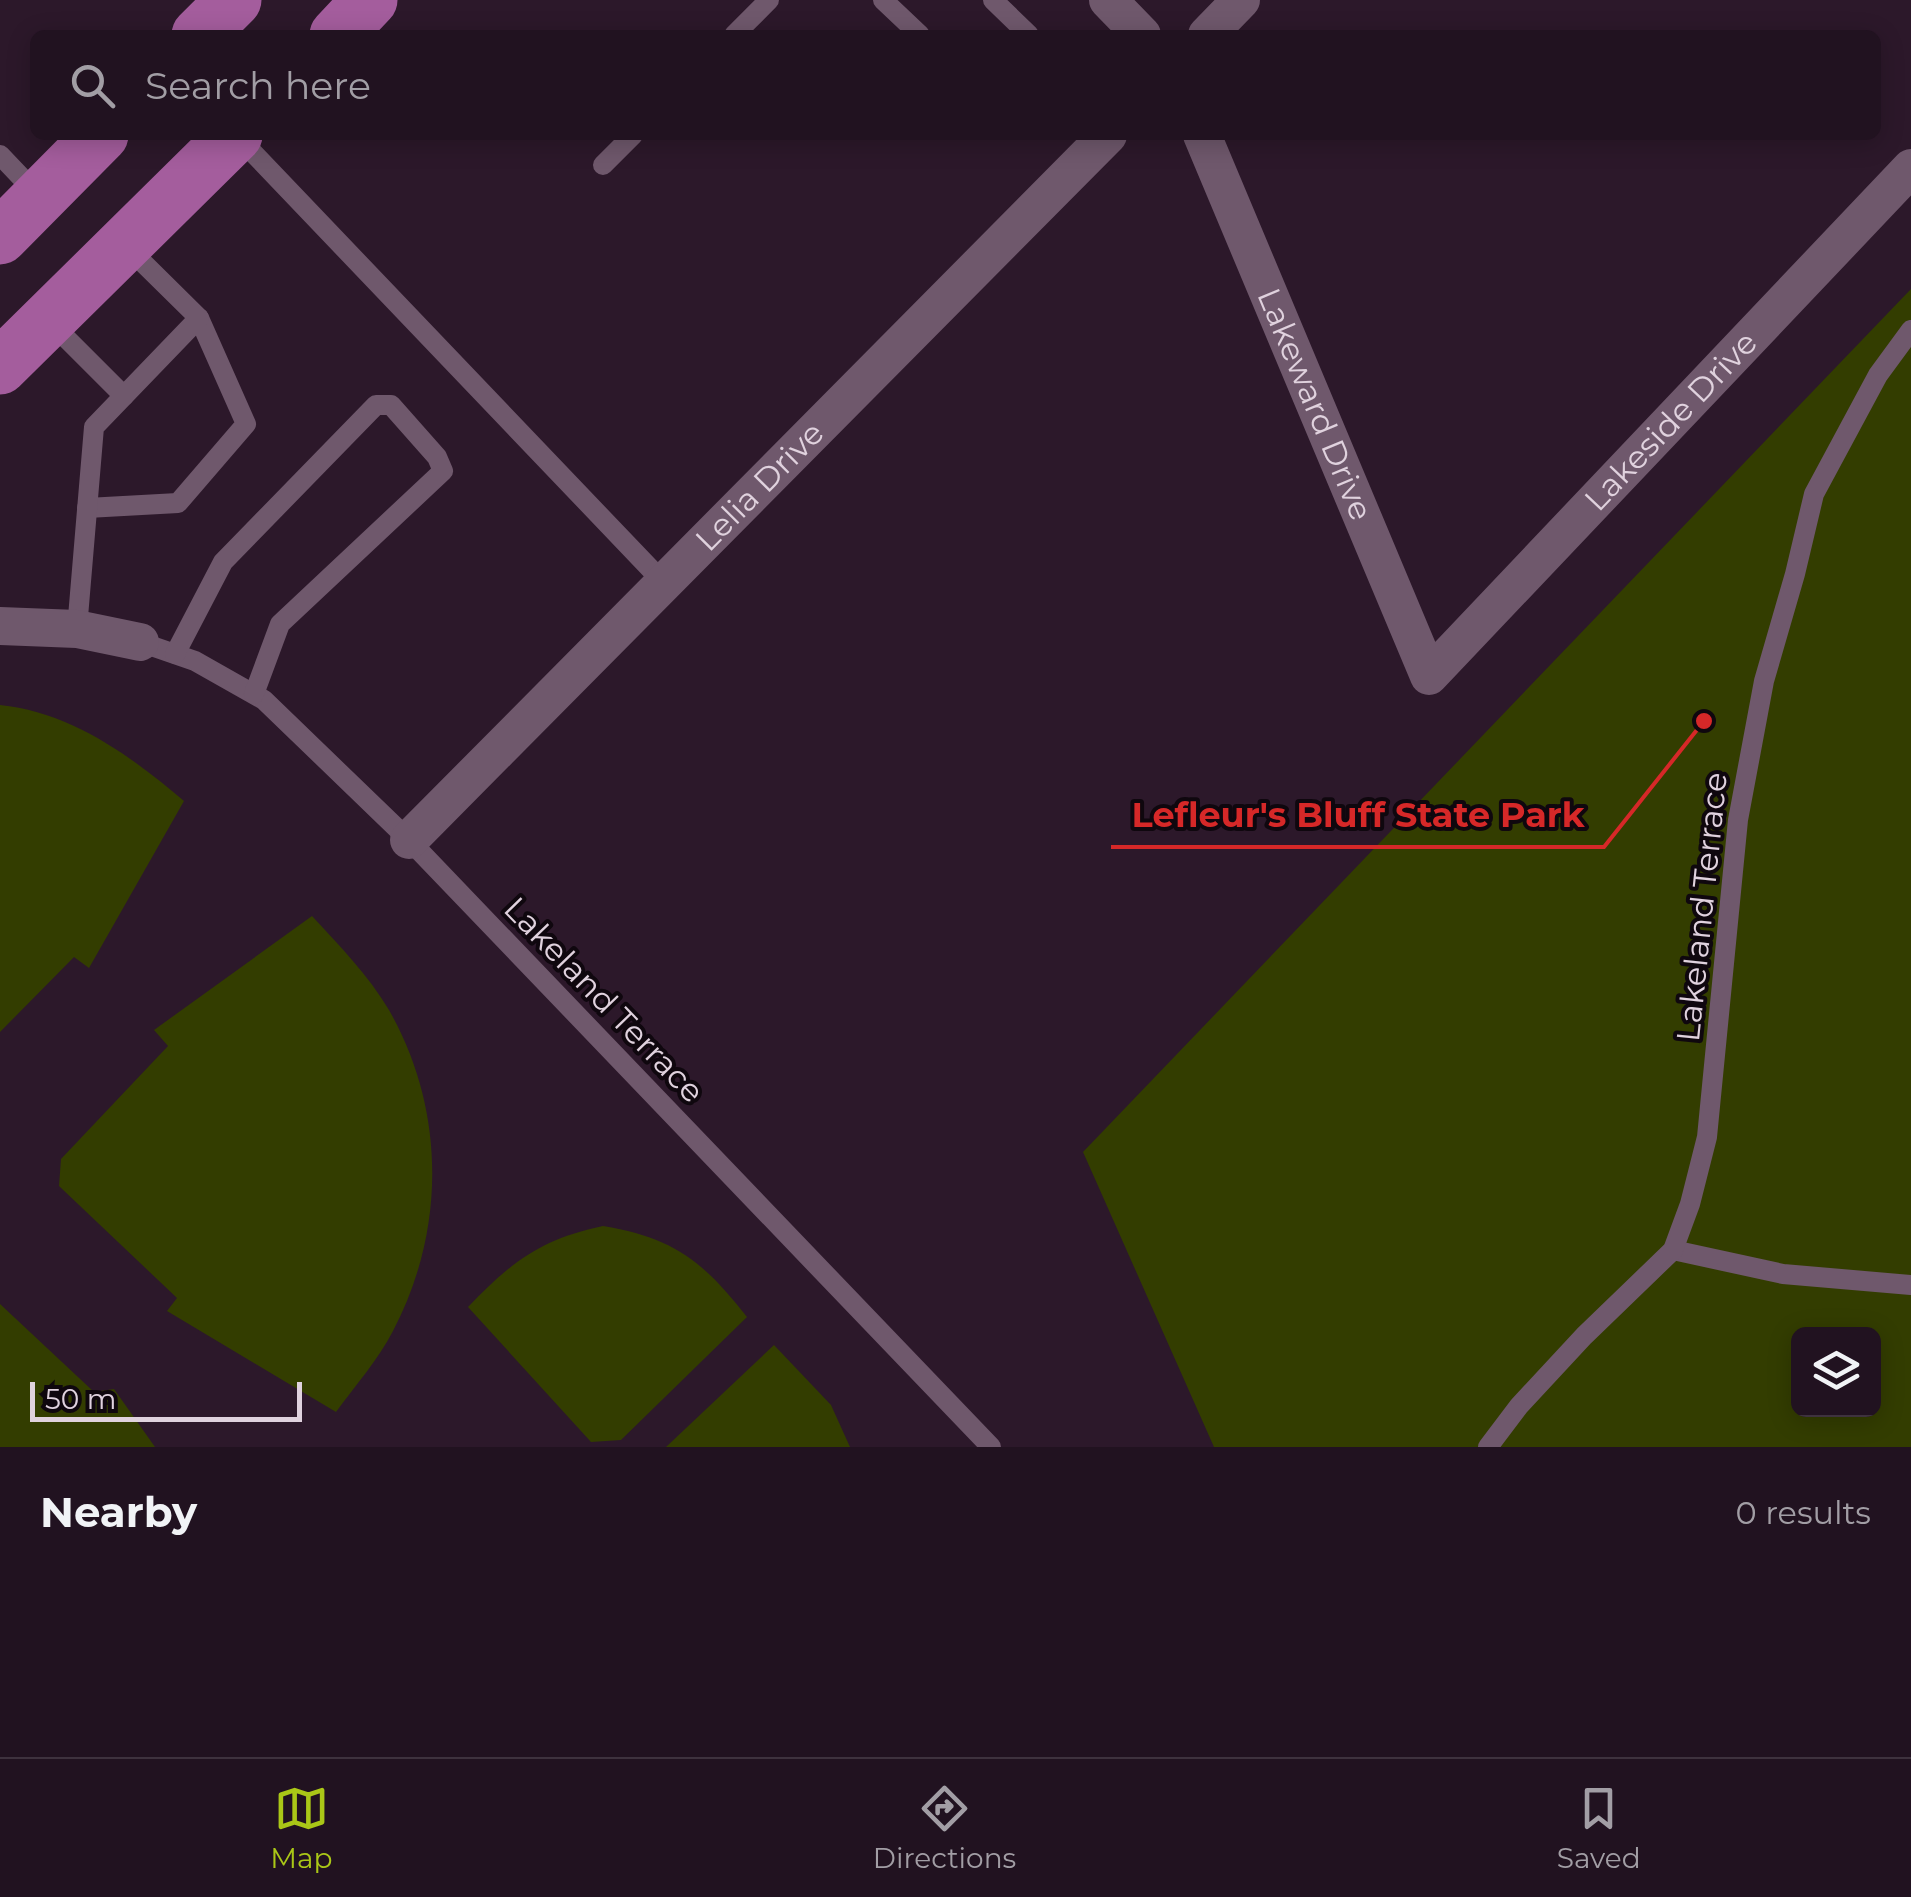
<!DOCTYPE html>
<style>
body{margin:0;font-family:Montserrat,sans-serif;background:#291b29;color:#f1f3f6}
.controls{position:absolute;right:30px;bottom:30px;display:grid;overflow:hidden;border-radius:15px;box-shadow:0 5px 25px #0003}
.controls button{width:90px;height:90px;display:grid;place-items:center;padding:0;border:0;border-bottom:2px solid #3e323e;background:#211220;color:#f1f3f6;font:50px sans-serif}
.scale{position:absolute;left:30px;bottom:25px;width:272px;box-sizing:border-box;padding-left:10px;border:5px solid #e0d2de;border-top:0;font-size:28px;line-height:35px;white-space:nowrap;color:#e0d2de;-webkit-text-stroke:8px #0f070e;paint-order:stroke}
.list{margin:0;padding:0;list-style:none}
h2{display:flex;justify-content:space-between;align-items:center;height:130px;margin:0;padding:0 40px;font-size:42px}
h2 small{font-size:32px;font-weight:400;color:#a29ea5}
.icon{flex:none;width:55px;height:55px;fill:none;stroke:currentColor;stroke-width:2;stroke-linecap:round;stroke-linejoin:round}
.map{position:relative;flex:none;width:1911px;height:1447px;overflow:hidden}
.search{position:absolute;background:#211220;box-shadow:0 5px 25px #0003;left:30px;right:30px;top:30px;height:110px;display:flex;align-items:center;gap:25px;box-sizing:border-box;padding:0 35px;border-radius:15px;color:#a29ea5;font-size:38px}
.sheet{height:310px;background:#211220}
nav{display:flex;justify-content:space-around;align-items:center;box-sizing:border-box;height:140px;border-top:2px solid #3e323e;background:#211220;font-size:28px;color:#a29ea5}
nav a{display:grid;justify-items:center;gap:5px}
nav .on{color:#aac717}
.map>svg:first-child{display:block}
.green{fill:#333d00;fill-rule:evenodd}
.lines{fill:none;stroke-linecap:round;stroke-linejoin:round}
.service{stroke:#6f586c;stroke-width:20}
.minor{stroke:#6f586c;stroke-width:38}
.trunk{stroke:#a45d9d;stroke-width:55}
.labels{text-anchor:middle;stroke-width:8;stroke-linejoin:round;paint-order:stroke}
.street-label{font-size:32px;fill:#e0d2de;stroke:#0f070e}
.leader{fill:none;stroke:#d62828;stroke-width:4}
.callout-dot{fill:#d62828;stroke:#0f070e;stroke-width:4}
.callout-label{font-size:35px;text-anchor:middle;font-weight:bold;fill:#d62828;stroke:#0f070e;stroke-width:8;stroke-linejoin:round;paint-order:stroke}
</style>
<div class="map">
<svg width="1911" height="1447" viewBox="0 0 1911 1447">
<rect width="100%" height="100%" fill="#2c182a"/>
<g class="green">
<path d="M1911,289V1447H1214L1083,1152ZM1798,1334H1874V1410H1798Z"/>
<path d="M0,705C71,712 131,756 184,801L89,968L74,957L0,1032Z"/>
<path d="M312,916C339,945 369,976 389,1010C446,1110 446,1230 393,1331C378,1360 355,1386 336,1412L167,1311L177,1298L59,1186L61,1159L168,1046L154,1030Z"/>
<path d="M603,1226C674,1238 703,1261 747,1317L621,1440L591,1442L468,1307C511,1262 541,1239 603,1226Z"/>
<path d="M0,1304L94,1392L114,1389L155,1447H0Z"/>
<path d="M774,1345L831,1405L850,1447H666Z"/>
</g>
<g class="lines">
<g class="service">
<path d="M883,0L920,35"/>
<path d="M993,0L1029,35"/>
<path d="M734,35L769,0"/>
<path d="M237,136L664,583"/>
<path d="M0,155L40,197"/>
<path d="M603,165L633,135"/>
<path d="M48,320L124,396"/>
<path d="M87,508L178,503L246,424L199,318"/>
<path d="M77,629L94,427L199,318L126,246"/>
<path d="M140,642L195,661L264,700L409,840L991,1447"/>
<path d="M175,654L223,562L376,405H391L437,457L443,471L280,624L254,694"/>
<path d="M1673,1250L1783,1274L1911,1285"/>
<path d="M1488,1447L1519,1406L1584,1336L1673,1250L1690,1204L1707,1137L1738,820L1764,681L1795,574L1814,494L1878,375L1911,330"/>
</g>
<g class="minor">
<path d="M1108,0L1142,35"/>
<path d="M1207,35L1241,0"/>
<path id="s1" d="M1202,135L1429,676L1911,168"/>
<path d="M0,626L77,629L140,642"/>
<path id="s2" d="M409,840L1108,135"/>
</g>
<g class="trunk">
<path d="M199,35L234,0"/>
<path d="M337,35L370,0"/>
<path d="M0,237L101,135"/>
<path d="M0,367L235,135"/>
</g>
</g>
<g class="labels">
<g class="street-label">
<text dy="11" stroke="none"><textPath href="#s1" startOffset="292">Lakeward Drive</textPath></text>
<text dy="11" stroke="none"><textPath href="#s1" startOffset="938">Lakeside Drive</textPath></text>
<text dy="11" stroke="none"><textPath href="#s2" startOffset="498">Lelia Drive</textPath></text>
<text transform="translate(1702 907) rotate(-84)" y="11">Lakeland Terrace</text>
<text transform="translate(604 1000) rotate(46)" y="11">Lakeland Terrace</text>
</g>
</g>
<path class="leader" d="M1704 721L1604 847H1111"/>
<circle class="callout-dot" cx="1704" cy="721" r="10"/>
<g class="callout-label">
<text x="1358" y="827">Lefleur's Bluff State Park</text>
</g>
</svg>
<div class="controls">
<button><svg class="icon" aria-label="layers" viewBox="0 0 24 24"><path d="M12 4l9 5-9 5-9-5zM3 14l9 5 9-5"/></svg></button>
</div>
<div class="scale">50 m</div>
<div class="search"><svg class="icon" aria-label="search" viewBox="0 0 24 24"><circle cx="10" cy="10" r="6"/><path d="M15 15l6 6"/></svg>Search here</div>
</div>
<section class="sheet">
<h2>Nearby<small>0 results</small></h2>
<ul class="list">
</ul>
</section>
<nav>
<a class="on"><svg class="icon" aria-label="map" viewBox="0 0 24 24"><path d="M3 6l6-2 6 2 6-2v14l-6 2-6-2-6 2zM9 4v14M15 6v14"/></svg>Map</a>
<a><svg class="icon" aria-label="directions" viewBox="0 0 24 24"><path d="M12 3l9 9-9 9-9-9zM9 14v-3h6M13 9l2 2-2 2"/></svg>Directions</a>
<a><svg class="icon" aria-label="saved" viewBox="0 0 24 24"><path d="M7 4h10v16l-5-4-5 4z"/></svg>Saved</a>
</nav>
